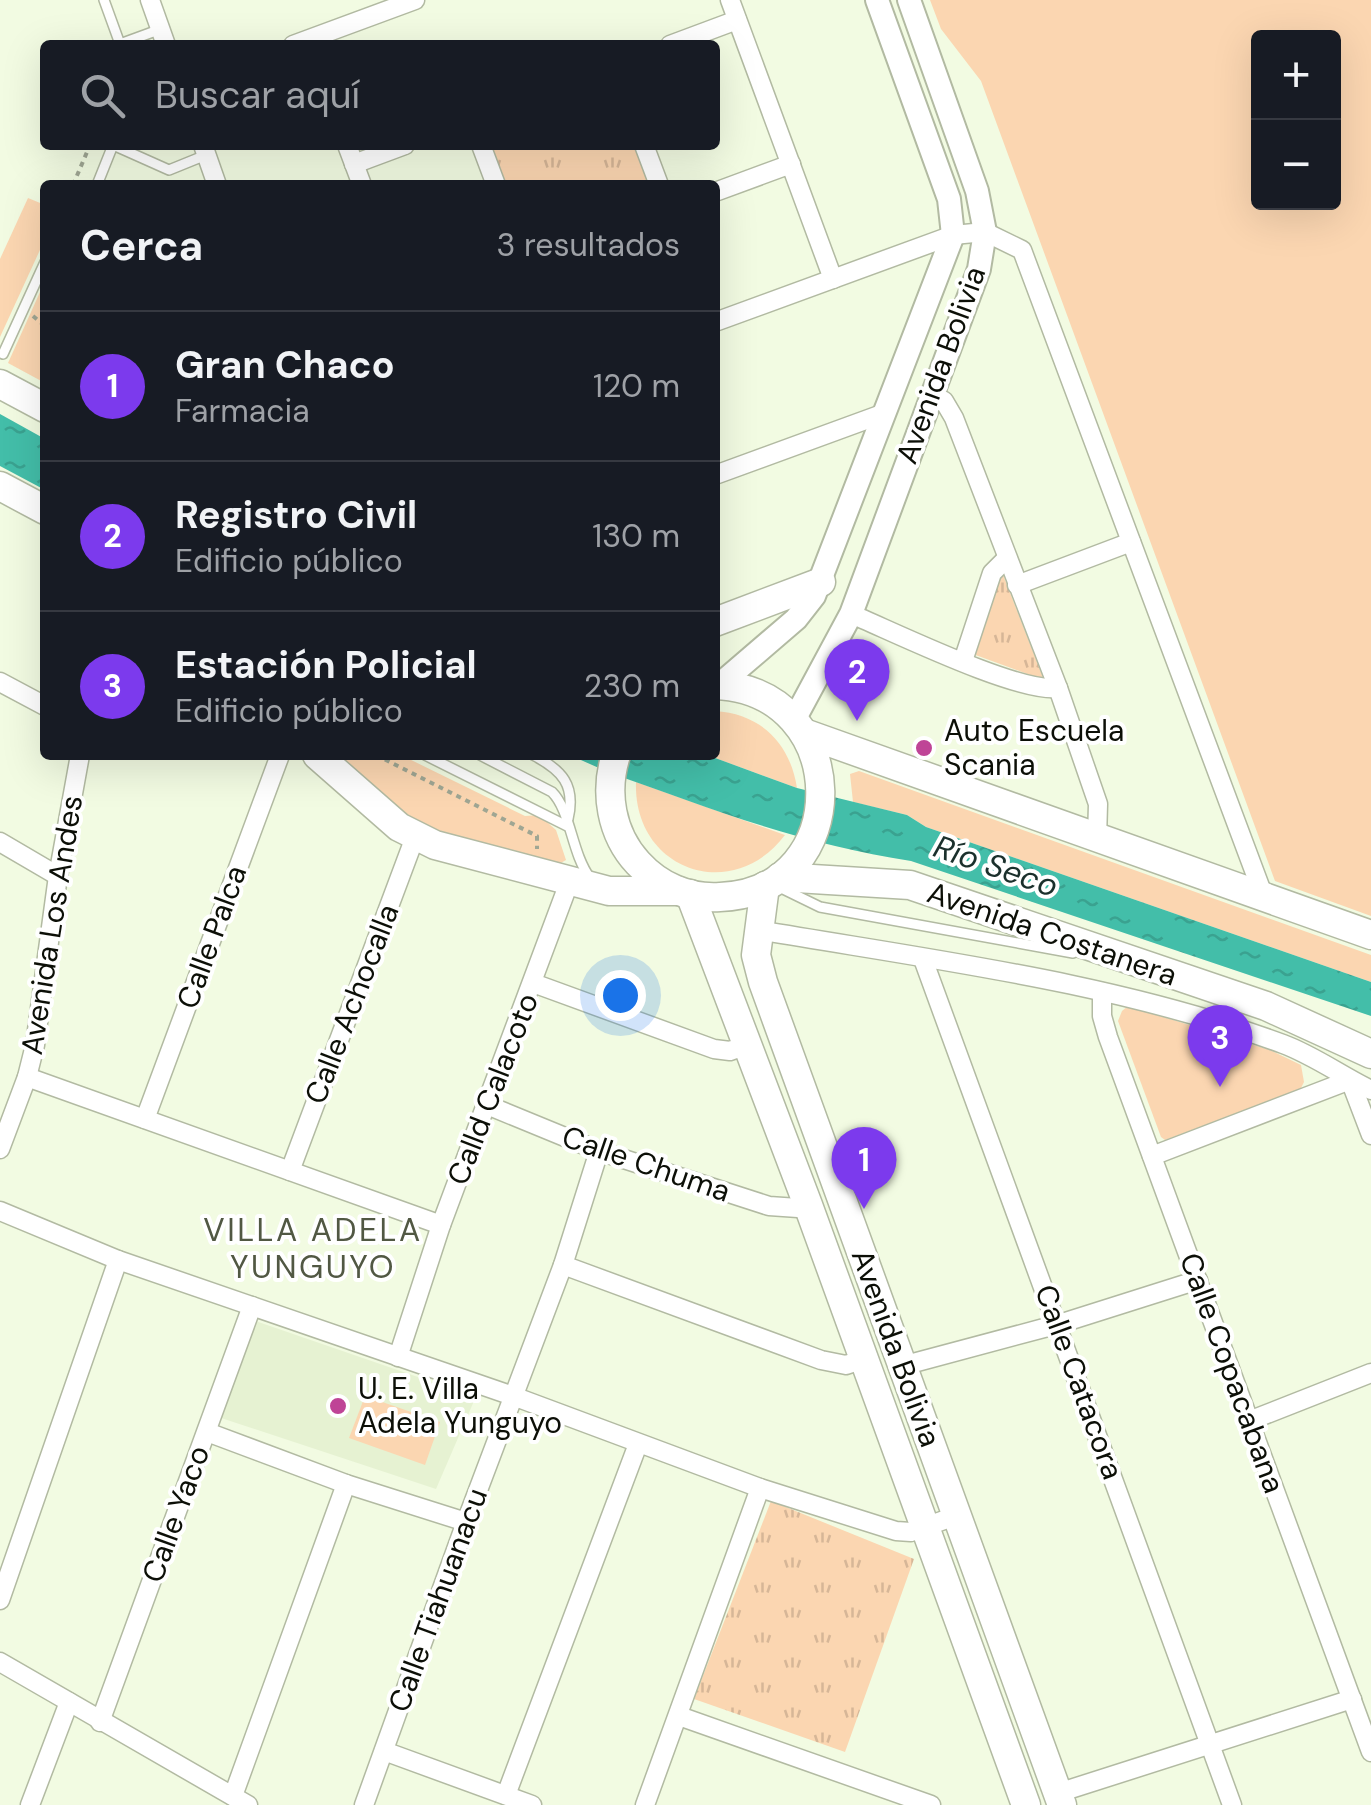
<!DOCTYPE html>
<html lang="es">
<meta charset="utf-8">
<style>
body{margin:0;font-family:"DM Sans",sans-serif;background:#20242c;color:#f1f3f6}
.controls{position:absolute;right:30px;top:30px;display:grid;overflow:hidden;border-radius:10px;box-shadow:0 10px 40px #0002}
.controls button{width:90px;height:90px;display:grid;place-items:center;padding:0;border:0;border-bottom:2px solid #363941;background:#171b24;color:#f1f3f6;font:50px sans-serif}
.you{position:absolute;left:620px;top:995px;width:35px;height:35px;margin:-25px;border:8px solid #fff;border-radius:50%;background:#1a73e8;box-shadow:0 0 0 15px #1a73e833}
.badge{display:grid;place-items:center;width:65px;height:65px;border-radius:50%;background:#7c3aed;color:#fff;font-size:32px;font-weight:700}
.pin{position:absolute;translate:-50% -82px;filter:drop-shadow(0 2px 5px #0008)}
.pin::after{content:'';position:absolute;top:52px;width:35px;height:30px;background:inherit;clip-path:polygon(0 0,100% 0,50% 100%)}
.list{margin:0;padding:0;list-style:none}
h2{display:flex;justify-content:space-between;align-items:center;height:130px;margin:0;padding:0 40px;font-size:42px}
h2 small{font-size:32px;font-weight:400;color:#9ea1a6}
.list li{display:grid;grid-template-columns:65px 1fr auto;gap:30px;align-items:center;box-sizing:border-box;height:150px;padding:0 40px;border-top:2px solid #363941}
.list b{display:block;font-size:38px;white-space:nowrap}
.list p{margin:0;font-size:32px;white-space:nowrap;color:#9ea1a6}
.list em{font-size:32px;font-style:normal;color:#9ea1a6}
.icon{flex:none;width:55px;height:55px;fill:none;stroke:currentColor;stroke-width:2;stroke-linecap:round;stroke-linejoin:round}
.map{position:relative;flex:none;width:1371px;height:1805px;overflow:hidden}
.search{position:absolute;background:#171b24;box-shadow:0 10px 40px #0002;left:40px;top:40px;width:680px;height:110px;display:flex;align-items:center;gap:25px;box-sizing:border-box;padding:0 35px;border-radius:10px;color:#9ea1a6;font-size:38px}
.panel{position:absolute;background:#171b24;box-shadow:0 10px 40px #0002;left:40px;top:180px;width:680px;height:580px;border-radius:10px}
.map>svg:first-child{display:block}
.built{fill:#e6f2d2}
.grass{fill:#fbd6b1;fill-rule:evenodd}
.park{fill:url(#park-tufts)}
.water{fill:url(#water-ripples)}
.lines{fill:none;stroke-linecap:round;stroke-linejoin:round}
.service-casing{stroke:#b2baa2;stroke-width:12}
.minor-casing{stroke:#b2baa2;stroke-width:21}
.tertiary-casing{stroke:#b2baa2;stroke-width:26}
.primary-casing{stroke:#b2baa2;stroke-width:31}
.path{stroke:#9fa693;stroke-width:4;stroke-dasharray:5 5;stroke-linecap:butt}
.service{stroke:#fff;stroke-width:9}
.minor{stroke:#fff;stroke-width:18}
.tertiary{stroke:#fff;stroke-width:22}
.primary{stroke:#fff;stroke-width:28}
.poi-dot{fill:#bf4496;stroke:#fff;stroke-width:4}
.labels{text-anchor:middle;stroke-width:8;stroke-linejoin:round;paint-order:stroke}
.street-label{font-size:30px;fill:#0c0f07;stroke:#fff}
.poi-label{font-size:30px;fill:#0c0f07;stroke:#fff;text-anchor:start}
.water-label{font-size:32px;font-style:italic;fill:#1b302c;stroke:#fff}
.neighbourhood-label{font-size:32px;letter-spacing:2.5px;fill:#515843;stroke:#fff}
</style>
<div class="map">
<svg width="1371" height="1805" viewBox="0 0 1371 1805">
<defs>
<pattern id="park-tufts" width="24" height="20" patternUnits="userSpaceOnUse" patternTransform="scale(2.5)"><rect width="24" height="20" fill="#fbd6b1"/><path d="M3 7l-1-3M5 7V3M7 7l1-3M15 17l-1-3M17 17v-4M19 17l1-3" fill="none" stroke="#d6b697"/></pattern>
<pattern id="water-ripples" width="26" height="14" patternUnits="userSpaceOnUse" patternTransform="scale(2.5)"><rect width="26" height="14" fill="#43bea9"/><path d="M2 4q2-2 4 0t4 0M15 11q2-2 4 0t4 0" fill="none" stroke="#3aa290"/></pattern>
</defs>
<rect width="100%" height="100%" fill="#f2fbe2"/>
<path class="built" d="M238,1315L470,1395L474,1401L436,1489L203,1412Z"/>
<g class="grass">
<path d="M930,0H1371V916L1275,881L981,81L941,29ZM1258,38H1334V202H1258Z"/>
<path d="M28,198L45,205V239L0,337V259Z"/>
<path d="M45,281V383L8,363Z"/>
<path d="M715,711C761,714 790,743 797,788L707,755H715Z"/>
<path d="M335,755H401L525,816L539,815L556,830L566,860L559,864L437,834L416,824Z"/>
<path d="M859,771L1371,955V982L926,827L907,815L853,802L850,774Z"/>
<path d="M636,782L785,835C732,905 633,870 636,782Z"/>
<path d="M1128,1006L1270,1050L1301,1065L1304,1082L1300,1090L1165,1140L1161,1137L1118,1021L1122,1011Z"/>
<path d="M365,1396L440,1422L425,1465L349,1438Z"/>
</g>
<g class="park">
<path d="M489,145H637L652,185H504Z"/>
<path d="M1002,572L1044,680L970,653Z"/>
<path d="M771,1501L914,1559L845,1752L694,1699Z"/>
</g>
<g class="water">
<path d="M0,414L45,439V490L0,466Z"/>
<path d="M571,755H707L797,788L907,815L926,827L1371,982V1016L911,861C832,849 761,827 686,800C648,786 608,774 571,755Z"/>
</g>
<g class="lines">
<g class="service-casing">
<g id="service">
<path d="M104,0L120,44L161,29"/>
<path d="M97,185L113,145L169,170L206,155"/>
<path d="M3,354L45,262"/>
<path d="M425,755L567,826"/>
<path d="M480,755L552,792C571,811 571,852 590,878"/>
<path d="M533,755C562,770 576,785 568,819"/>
<path d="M777,886L820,907L1073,953"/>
</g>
</g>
<g class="minor-casing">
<g id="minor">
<path d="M150,0L166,45"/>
<path d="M730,0L833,279"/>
<path d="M293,45L415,0"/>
<path d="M670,45L737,20"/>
<path d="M203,145L217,185"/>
<path d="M347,145L362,185"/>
<path d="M481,145L496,185"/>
<path d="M644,145L659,185"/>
<path d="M354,164L405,145"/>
<path d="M715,192L791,164"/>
<path d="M715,322L953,235L985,232L1022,250L1264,897"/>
<path d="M931,394L944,401L954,418L1058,688L1098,804L1097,839"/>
<path d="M715,475L882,414"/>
<path d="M1017,585L1131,542"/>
<path d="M851,614C894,632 1018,693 1058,688"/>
<path d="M963,661L992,573L1007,558"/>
<path d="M0,682L45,706"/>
<path d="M0,842L58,876"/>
<path d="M758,930C933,960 1115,982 1283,1044C1313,1055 1342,1076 1371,1090"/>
<path d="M923,959L1232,1805"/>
<path d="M533,983L714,1049L730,1051L747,1045"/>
<path d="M1102,992V1016L1108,1037L1371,1752"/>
<path d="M27,1077L441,1225"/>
<path d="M1350,1080L1371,1135"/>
<path d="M487,1105L599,1151L769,1206L798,1208L808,1205"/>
<path d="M145,1119L280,755"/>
<path d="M0,1149L27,1077L35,1045L58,876L80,755"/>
<path d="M1152,1156L1350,1080"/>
<path d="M290,1171L415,837"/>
<path d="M0,1211L118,1260L513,1396L760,1488L896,1531L911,1532L958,1515"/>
<path d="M563,1265L821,1360L846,1365L864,1359"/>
<path d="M398,1357L441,1225L570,880"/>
<path d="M902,1366L1059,1324L1198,1280"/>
<path d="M1249,1421L1371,1373"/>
<path d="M207,1432L346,1484L466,1522"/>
<path d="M0,1600L118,1260"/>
<path d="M0,1662L248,1805"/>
<path d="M679,1716L931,1805"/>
<path d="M100,1722L252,1306"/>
<path d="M384,1751L532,1805"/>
<path d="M1058,1793L1352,1699"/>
<path d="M506,1795L638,1444"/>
<path d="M233,1796L346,1484"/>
<path d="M30,1805L69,1702"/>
<path d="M364,1805L466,1522L563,1265L599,1151"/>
<path d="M645,1805L760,1488"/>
</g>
</g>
<g class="tertiary-casing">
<g id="tertiary">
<path d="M719,685L796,619L814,596L953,235L949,199L877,0"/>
<path d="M794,720L851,614L979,269L985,232L977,191L909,0"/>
</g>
</g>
<g class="primary-casing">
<g id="primary">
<path d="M0,384L45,408"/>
<path d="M0,486L45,510"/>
<path d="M715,622L821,582"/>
<path d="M804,733L1371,935"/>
<path d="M317,755L399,827L435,845L609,891H678"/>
<path d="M616,755C604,792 611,834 638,863C659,886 688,899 720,897C856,892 853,690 715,685"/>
<path d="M780,877L910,885L1266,1006L1371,1054"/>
<path d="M765,886L756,955L763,982L1062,1805"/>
<path d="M690,894L808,1205L1026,1805"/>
</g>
</g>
<g class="path">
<path d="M73,185L90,145"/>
<path d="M33,316L45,326"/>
<path d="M376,755L537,836V849"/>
</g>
<use href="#service" class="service"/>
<use href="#minor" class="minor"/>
<use href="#tertiary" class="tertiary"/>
<use href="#primary" class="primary"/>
</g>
<g class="poi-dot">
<circle cx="924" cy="748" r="10"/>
<circle cx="338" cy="1406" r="10"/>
</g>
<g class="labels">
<g class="street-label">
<text transform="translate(941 365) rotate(-70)" y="10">Avenida Bolivia</text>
<text transform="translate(52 925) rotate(-81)" y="10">Avenida Los Andes</text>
<text transform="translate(1052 934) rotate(19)" y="10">Avenida Costanera</text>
<text transform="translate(212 937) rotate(-70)" y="10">Calle Palca</text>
<text transform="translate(352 1004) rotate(-69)" y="10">Calle Achocalla</text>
<text transform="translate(493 1089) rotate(-69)" y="10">Calld Calacoto</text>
<text transform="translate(646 1164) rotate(19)" y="10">Calle Chuma</text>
<text transform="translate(896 1348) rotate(70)" y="10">Avenida Bolivia</text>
<text transform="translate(1232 1373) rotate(70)" y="10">Calle Copacabana</text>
<text transform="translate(1079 1382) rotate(70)" y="10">Calle Catacora</text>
<text transform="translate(176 1514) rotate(-70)" y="10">Calle Yaco</text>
<text transform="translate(438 1600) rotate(-70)" y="10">Calle Tiahuanacu</text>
</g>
<g class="poi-label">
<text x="944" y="741">Auto Escuela<tspan x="944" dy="34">Scania</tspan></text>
<text x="358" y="1399">U. E. Villa<tspan x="358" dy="34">Adela Yunguyo</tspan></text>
</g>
<g class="water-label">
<text transform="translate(996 866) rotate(19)" y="11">Río Seco</text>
</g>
<g class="neighbourhood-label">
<text x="313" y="1241">VILLA ADELA<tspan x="313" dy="37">YUNGUYO</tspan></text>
</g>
</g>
</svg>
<div class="controls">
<button>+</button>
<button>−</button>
</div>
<div class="you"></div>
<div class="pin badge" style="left:864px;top:1209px">1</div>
<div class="pin badge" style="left:857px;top:721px">2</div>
<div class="pin badge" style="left:1220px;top:1087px">3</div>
<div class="search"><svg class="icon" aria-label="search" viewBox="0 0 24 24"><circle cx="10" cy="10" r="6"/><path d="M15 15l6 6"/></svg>Buscar aquí</div>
<section class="panel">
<h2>Cerca<small>3 resultados</small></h2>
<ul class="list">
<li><span class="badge">1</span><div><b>Gran Chaco</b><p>Farmacia</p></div><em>120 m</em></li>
<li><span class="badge">2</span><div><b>Registro Civil</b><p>Edificio público</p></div><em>130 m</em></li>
<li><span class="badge">3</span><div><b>Estación Policial</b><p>Edificio público</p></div><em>230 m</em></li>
</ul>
</section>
</div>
